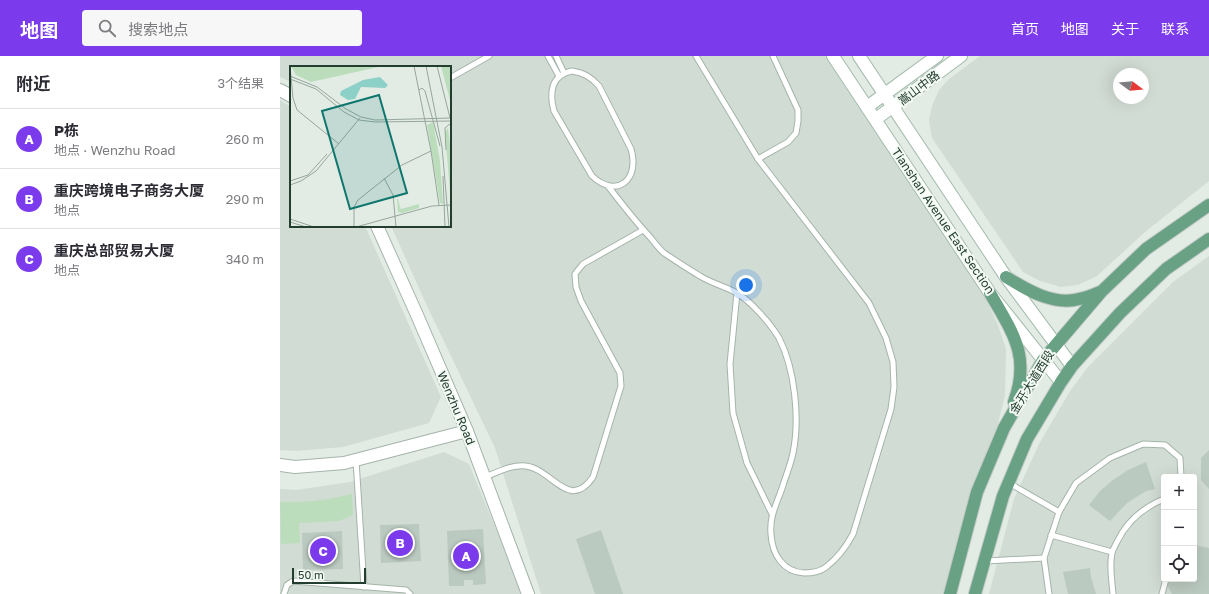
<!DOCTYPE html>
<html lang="zh">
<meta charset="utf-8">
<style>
body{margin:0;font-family:"Golos Text","Noto Sans SC",sans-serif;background:#f7f7f7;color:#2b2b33}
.controls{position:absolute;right:12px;bottom:12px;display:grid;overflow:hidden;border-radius:4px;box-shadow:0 4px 16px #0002}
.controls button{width:36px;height:36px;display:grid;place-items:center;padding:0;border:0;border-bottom:1px solid #e1e1e2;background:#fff;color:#2b2b33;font:20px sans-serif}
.compass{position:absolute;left:833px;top:12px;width:36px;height:36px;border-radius:50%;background:#fff;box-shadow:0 4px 16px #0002;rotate:106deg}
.scale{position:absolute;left:12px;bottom:10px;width:74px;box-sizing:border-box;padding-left:4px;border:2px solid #233d2f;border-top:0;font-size:11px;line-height:14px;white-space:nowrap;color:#233d2f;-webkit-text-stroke:3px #f3f9f4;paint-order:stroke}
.you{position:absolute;left:466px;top:229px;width:14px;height:14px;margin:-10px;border:3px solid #fff;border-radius:50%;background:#1a73e8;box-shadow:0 0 0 6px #1a73e833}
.badge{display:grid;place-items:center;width:26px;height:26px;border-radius:50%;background:#7c3aed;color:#fff;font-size:13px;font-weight:700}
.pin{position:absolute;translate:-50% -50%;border:2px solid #fff;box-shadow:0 1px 4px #0006}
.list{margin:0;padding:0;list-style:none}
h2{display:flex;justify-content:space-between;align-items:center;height:52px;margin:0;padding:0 16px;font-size:17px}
h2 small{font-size:13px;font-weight:400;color:#7c7c81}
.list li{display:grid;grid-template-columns:26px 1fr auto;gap:12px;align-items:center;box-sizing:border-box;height:60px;padding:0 16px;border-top:1px solid #e1e1e2}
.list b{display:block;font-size:15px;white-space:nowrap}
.list p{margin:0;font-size:13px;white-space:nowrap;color:#7c7c81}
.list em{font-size:13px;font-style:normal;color:#7c7c81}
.icon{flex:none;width:22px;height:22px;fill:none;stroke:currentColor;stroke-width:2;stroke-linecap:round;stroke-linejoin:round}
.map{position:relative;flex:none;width:929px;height:538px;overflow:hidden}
header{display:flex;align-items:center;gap:24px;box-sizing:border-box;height:56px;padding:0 20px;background:#7c3aed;color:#fff}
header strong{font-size:19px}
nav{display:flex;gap:22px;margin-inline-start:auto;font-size:14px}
.search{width:280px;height:36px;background:#f7f7f7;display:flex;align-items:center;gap:10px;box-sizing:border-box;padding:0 14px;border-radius:4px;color:#7c7c81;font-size:15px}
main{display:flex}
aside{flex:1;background:#fff}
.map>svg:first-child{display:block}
.built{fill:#d1dcd4;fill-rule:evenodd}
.green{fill:#bcddbc}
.building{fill:#bbcac0}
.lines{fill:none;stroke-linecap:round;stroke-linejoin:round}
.service-casing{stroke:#a5b4ab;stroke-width:7}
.tertiary-casing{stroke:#a5b4ab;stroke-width:14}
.secondary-casing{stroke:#a4bbad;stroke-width:14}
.primary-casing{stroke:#c1c9c5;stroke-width:14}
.service{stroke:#fff;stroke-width:5}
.tertiary{stroke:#fff;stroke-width:12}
.secondary{stroke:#fff;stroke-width:12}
.primary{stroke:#68a183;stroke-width:12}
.labels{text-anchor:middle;stroke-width:4;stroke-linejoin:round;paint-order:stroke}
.street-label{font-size:12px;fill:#233d2f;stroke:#f3f9f4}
.inset-road{fill:none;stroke:#96a69c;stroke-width:1}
.view{fill:#0f766e;fill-opacity:0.15;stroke:#0f766e;stroke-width:2}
.inset-edge{fill:none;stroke:#233d2f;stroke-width:2}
</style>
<header>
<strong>地图</strong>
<div class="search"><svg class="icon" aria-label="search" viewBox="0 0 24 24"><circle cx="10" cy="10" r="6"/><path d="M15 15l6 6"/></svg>搜索地点</div>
<nav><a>首页</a><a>地图</a><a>关于</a><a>联系</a></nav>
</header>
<main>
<aside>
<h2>附近<small>3个结果</small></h2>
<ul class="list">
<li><span class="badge">A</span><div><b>P栋</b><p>地点 · Wenzhu Road</p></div><em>260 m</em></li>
<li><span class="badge">B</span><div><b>重庆跨境电子商务大厦</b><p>地点</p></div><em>290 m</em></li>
<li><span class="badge">C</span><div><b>重庆总部贸易大厦</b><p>地点</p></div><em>340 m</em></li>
</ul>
</aside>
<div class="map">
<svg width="929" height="538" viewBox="0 0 929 538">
<rect width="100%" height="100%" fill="#e2ece5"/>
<g class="built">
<path d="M0,0H545L705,241L718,269L726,293L725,339L718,368L692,433L663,538H261L215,392L148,252L111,170H170V11H11V26L0,21Z"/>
<path d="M700,0H929V125L865,176L817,220L798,229L781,231L760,225L743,216L652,82L649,64L652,50L659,34L669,23ZM839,18H863V42H839Z"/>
<path d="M0,44L11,51V170H85L161,341L149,367L63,391L16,395L0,394Z"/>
<path d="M929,200V538H709L734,443L759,388L790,335L808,311L893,226ZM884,421H914V523H884Z"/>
<path d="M164,396L189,408L243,538H0V433L16,434L70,426Z"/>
</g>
<path class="green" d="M72,438L73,459L59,465L19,467L20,487L1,488L0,446C25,447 48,444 72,438Z"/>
<g class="building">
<path d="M929,394V433L921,424V402Z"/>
<path d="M866,406L875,433L866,435L847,447L830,465L809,449L820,435L833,424L848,414Z"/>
<path d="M139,468L141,505L101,507L100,469Z"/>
<path d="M203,473L206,528L193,529V524H184V530H169L167,475Z"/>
<path d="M321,474L343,538H315L296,483Z"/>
<path d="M62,475L63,513L23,514L22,477Z"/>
<path d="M914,489L929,492V538H892L884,523H914Z"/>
<path d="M810,512L811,521L816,538H788L783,516Z"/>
</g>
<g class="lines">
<g class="service-casing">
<g id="service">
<path d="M268,0L279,20"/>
<path d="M276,0L284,17"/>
<path d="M292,15C304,17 311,21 319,30L351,93C360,124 337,143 312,120L274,55C269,37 271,19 292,15Z"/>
<path d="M170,22L209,0"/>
<path d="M478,103L508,86L516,77L518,65V54L493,0"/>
<path d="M328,130C341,147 355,165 370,181C374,186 379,193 384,197C396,205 408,213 420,220C431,227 444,230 455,236C469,243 491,268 499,282C515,313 520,363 513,397C511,407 507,417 504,426C499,444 489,458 491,478C492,498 503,516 524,517C532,517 540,516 546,511C558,502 566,491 573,478L611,353L614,331L613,306L606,282L589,247L478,103L416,0"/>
<path d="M457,237L450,308L453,357L467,407L492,458"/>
<path d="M76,404L84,531"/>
<path d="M205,421C218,416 232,408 246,410C272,413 289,456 313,421L341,330L340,317L301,245L296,231L295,218L303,208L363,174"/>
<path d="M729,427L779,456"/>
<path d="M771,479L832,496"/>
<path d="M706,505L764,502"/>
<path d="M4,538L7,529L13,525L126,534L130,538"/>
<path d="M769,538L764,502L779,456L796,427L830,402L863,388L885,389L900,402L901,421"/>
<path d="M833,538C832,525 829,511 832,497C833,493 835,490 837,486C847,465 862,452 884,443"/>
<path d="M882,538L886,523"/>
</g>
</g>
<g class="tertiary-casing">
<g id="tertiary">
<path d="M0,34L11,40"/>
<path d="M97,170L137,259L187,375L248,538"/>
<path d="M0,409L15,411L64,407L187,375"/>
</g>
</g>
<g class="secondary-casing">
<g id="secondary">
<path d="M553,0L710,237L781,326"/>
<path d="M579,0L726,221L792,310"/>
<path d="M587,51L657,0"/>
<path d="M596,63L681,0"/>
</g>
</g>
<g class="primary-casing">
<g id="primary">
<path d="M726,221C747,234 774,250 799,243C806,242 813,239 820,236"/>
<path d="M710,237C732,276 751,299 734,346"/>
<path d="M670,538L697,436L724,372L763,304L821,236L866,193L929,149"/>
<path d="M695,538L723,440L747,383L781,326L792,310L840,257L886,213L929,183"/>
</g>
</g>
<use href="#service" class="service"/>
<use href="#tertiary" class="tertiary"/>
<use href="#secondary" class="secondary"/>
<use href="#primary" class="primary"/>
</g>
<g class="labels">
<g class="street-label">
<text transform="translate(639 32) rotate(-37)" y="4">嵩山中路</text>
<text transform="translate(663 165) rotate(56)" y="4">Tianshan Avenue East Section</text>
<text transform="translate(752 326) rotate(-58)" y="4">金开大道西段</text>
<text transform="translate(176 352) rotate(67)" y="4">Wenzhu Road</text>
</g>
</g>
<g transform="translate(10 10)">
<rect width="161" height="161" fill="#e2ece5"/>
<path d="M1,0H93L21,16L6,9ZM151,0H161V38ZM143,56L150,95L153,138L150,137L137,59ZM158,62L161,87V138L155,66ZM107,133H108L110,141L111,143L129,138V142L112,147L108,146Z" fill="#bcddbc"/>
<path d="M90,11L98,19L95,22L71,21L65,33L58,34L50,29L51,25L73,14Z" fill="#8cd0c8"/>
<path class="inset-road" d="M0,0L3,32L7,44L49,78M124,0L141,85L149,139M136,0L152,81L159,161M147,0L160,52M0,10L27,21L56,43L71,51L85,54L161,52M0,13L26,23L54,46L69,54L85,56L161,55M129,24L132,22L135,25L150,80M156,84L155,62L161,57M153,110L155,161M94,112L103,129L106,161M0,115L18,109L37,88M0,119L11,115L26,105L70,52M0,153L24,161M0,156L16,161M64,161V141L68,134L112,99L141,85M66,161L142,140L161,139"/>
<path class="view" d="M89,29L117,127L60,143L32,45Z"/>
<rect width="161" height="161" class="inset-edge"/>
</g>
</svg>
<div class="controls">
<button>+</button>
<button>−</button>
<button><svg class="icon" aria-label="locate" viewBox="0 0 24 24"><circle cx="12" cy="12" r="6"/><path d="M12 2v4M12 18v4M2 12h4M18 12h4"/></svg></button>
</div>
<svg class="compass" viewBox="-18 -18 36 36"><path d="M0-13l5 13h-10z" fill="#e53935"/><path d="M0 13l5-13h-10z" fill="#7c7c81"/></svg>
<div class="scale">50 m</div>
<div class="you"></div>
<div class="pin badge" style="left:186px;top:500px">A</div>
<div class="pin badge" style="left:120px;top:487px">B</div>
<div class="pin badge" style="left:43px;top:495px">C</div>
</div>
</main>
